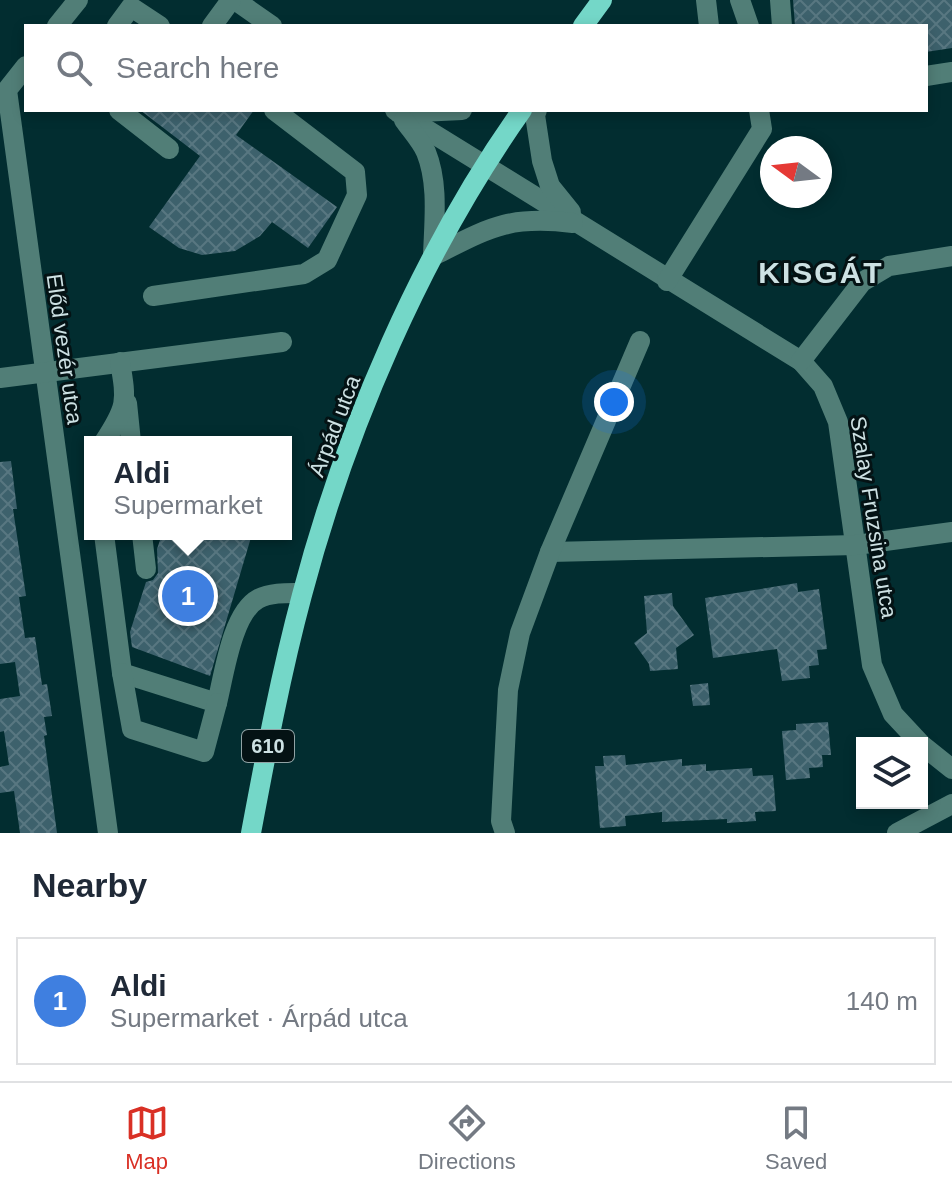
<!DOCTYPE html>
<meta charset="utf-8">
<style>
body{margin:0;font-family:Arial,sans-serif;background:#f6f6f7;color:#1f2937}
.controls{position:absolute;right:24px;bottom:24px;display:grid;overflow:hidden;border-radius:0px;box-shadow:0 4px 12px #0003}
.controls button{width:72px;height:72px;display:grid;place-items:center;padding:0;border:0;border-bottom:2px solid #e0e1e3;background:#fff;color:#1f2937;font:40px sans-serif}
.compass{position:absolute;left:760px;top:136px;width:72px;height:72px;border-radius:50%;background:#fff;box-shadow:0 4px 12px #0003;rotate:285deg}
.you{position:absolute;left:614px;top:402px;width:28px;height:28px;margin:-20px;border:6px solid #fff;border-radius:50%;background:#1a73e8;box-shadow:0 0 0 12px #1a73e833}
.badge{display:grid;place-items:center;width:52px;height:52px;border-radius:50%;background:#d93025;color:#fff;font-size:26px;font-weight:700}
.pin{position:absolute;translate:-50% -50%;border:4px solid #fff;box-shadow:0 2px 8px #0006}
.popup{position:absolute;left:84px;top:436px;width:208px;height:104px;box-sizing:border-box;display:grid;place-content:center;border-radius:0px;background:#fff;filter:drop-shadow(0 2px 6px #0005);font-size:26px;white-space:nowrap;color:#747a83}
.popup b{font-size:30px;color:#1f2937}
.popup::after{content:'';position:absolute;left:50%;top:100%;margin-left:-16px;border:16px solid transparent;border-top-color:#fff}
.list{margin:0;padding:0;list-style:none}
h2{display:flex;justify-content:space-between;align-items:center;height:104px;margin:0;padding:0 32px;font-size:34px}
h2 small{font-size:26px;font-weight:400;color:#747a83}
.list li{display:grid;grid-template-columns:52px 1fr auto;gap:24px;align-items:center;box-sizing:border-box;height:128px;margin:0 16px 16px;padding:0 16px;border:2px solid #e0e1e3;border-radius:0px}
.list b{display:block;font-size:30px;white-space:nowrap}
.list p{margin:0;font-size:26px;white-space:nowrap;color:#747a83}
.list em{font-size:26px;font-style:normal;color:#747a83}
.icon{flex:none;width:44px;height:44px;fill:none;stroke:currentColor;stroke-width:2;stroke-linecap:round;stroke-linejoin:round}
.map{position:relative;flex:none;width:952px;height:833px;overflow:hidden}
.search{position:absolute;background:#fff;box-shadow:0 4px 12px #0003;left:24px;right:24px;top:24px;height:88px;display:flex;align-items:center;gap:20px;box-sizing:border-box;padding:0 28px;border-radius:0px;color:#747a83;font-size:30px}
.sheet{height:248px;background:#fff}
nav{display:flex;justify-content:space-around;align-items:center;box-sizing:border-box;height:112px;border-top:2px solid #e0e1e3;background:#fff;font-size:22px;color:#747a83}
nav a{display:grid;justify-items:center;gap:4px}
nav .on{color:#d93025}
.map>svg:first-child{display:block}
.building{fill:url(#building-cross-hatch)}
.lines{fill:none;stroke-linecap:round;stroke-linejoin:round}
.minor{stroke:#517e77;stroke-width:20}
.major{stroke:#74d7c8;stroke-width:20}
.labels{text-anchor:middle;stroke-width:6;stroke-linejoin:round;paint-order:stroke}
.shield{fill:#041214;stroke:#91a3a5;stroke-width:2}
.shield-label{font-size:20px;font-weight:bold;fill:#cde1e3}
.street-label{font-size:22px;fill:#cde1e3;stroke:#041214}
.district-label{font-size:30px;font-weight:bold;letter-spacing:2px;fill:#cde1e3;stroke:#041214}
</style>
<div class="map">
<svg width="952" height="833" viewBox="0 0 952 833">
<defs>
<pattern id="building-cross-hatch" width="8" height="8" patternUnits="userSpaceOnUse" patternTransform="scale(2)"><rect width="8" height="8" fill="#3d616c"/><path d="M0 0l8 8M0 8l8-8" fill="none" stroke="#587781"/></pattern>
</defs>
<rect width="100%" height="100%" fill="#022d30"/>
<g class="building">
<path d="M793,0H952V48L926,52V26H795Z"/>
<path d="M140,110H254L236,135L337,207L308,248L272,222L260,236L235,251L202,255L179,248L149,227L200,156Z"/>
<path d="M11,461L17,509H13L26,596L19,597L25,638L35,637L42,685L47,684L52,716L44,717L47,735L44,736L57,833H20L14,791L0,793V767L9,765L4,731L0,732V699L20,696L15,662L0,664V462Z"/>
<path d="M162,534H252L210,676L132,647L130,632L146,582L153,580L158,573L157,549Z"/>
<path d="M797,583L798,592L819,589L827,649L817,650L819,665L809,666L810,678L782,681L777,649L713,658L705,598Z"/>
<path d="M672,593L673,606L694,635L676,648L678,669L650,671L649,664L634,643L647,633L644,596Z"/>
<path d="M708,683L710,705L693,706L690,685Z"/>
<path d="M828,722L831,755H822L823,767L809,768L810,778L786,780L782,731L796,730V724Z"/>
<path d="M625,755L626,765L682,759V766L706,764V771L752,768L753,776L773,775L776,811L755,812L756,821L727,823V819L662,822V812L625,816L626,826L600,828L595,766H604L603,756Z"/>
</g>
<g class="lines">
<g class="minor">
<path d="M235,0L272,26"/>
<path d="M706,0L709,26"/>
<path d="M740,0L749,26"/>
<path d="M780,0L782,26"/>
<path d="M57,26L78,0"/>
<path d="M117,26L131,7L160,26"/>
<path d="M212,26L231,0"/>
<path d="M26,66L7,90L108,833"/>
<path d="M926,76L952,72"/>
<path d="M119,110L169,149"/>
<path d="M395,110L801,361L823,386L838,422L872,665L893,714L920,743"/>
<path d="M537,110L535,115L542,161L550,186L571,212"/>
<path d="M399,113L462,110"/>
<path d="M404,120C411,130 421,141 426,152C439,184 434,222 433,256C489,228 508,215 573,223"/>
<path d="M667,281L762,129L759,110"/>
<path d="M153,296L304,274L327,260L357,195L355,172L274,110"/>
<path d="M801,361L862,282L889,266L952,256"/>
<path d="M0,378L282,342"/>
<path d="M127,403L131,442"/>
<path d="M104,442C127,407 127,402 120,362"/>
<path d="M104,534L122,673L217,703C224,675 232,613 258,599C271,592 289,593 302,593"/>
<path d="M142,534L146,569"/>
<path d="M550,552L856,545L952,532"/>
<path d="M122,673L132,729L204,752L217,703"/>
<path d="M922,745L952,769"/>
<path d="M505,833L501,821L508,690L520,633L550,552L640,341"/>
<path d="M897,833L952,804"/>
</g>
<g class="major">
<path d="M583,26L602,0"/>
<path d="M251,833C266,753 281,673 302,595C346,428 422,251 522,110"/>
</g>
</g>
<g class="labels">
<rect class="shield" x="242" y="730" width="52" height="32" rx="6"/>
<g class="shield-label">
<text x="268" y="753">610</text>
</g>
<g class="street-label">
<text transform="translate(65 349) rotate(82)" y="8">Előd vezér utca</text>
<text transform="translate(334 426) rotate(-69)" y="8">Árpád utca</text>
<text transform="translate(874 517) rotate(81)" y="8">Szalay Fruzsina utca</text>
</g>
<g class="district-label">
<text x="821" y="283">KISGÁT</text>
</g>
</g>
</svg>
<div class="controls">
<button><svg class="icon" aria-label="layers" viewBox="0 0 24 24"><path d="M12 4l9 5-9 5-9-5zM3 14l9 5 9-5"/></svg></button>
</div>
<svg class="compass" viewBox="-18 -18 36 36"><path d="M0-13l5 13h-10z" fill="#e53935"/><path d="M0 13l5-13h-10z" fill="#747a83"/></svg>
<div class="you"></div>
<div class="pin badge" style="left:188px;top:596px;background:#3f7fe0">1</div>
<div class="popup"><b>Aldi</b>Supermarket</div>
<div class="search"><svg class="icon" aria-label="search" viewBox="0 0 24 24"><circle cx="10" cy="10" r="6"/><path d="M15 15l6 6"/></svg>Search here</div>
</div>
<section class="sheet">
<h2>Nearby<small></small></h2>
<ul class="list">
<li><span class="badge" style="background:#3f7fe0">1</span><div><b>Aldi</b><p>Supermarket · Árpád utca</p></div><em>140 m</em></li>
</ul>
</section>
<nav>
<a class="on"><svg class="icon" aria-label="map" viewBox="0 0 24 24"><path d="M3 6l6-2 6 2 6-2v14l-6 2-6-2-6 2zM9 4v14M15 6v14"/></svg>Map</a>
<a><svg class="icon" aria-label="directions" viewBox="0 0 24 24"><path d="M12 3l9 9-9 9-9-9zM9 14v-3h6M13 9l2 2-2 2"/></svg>Directions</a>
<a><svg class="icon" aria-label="saved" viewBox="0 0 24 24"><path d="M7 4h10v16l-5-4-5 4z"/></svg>Saved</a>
</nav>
